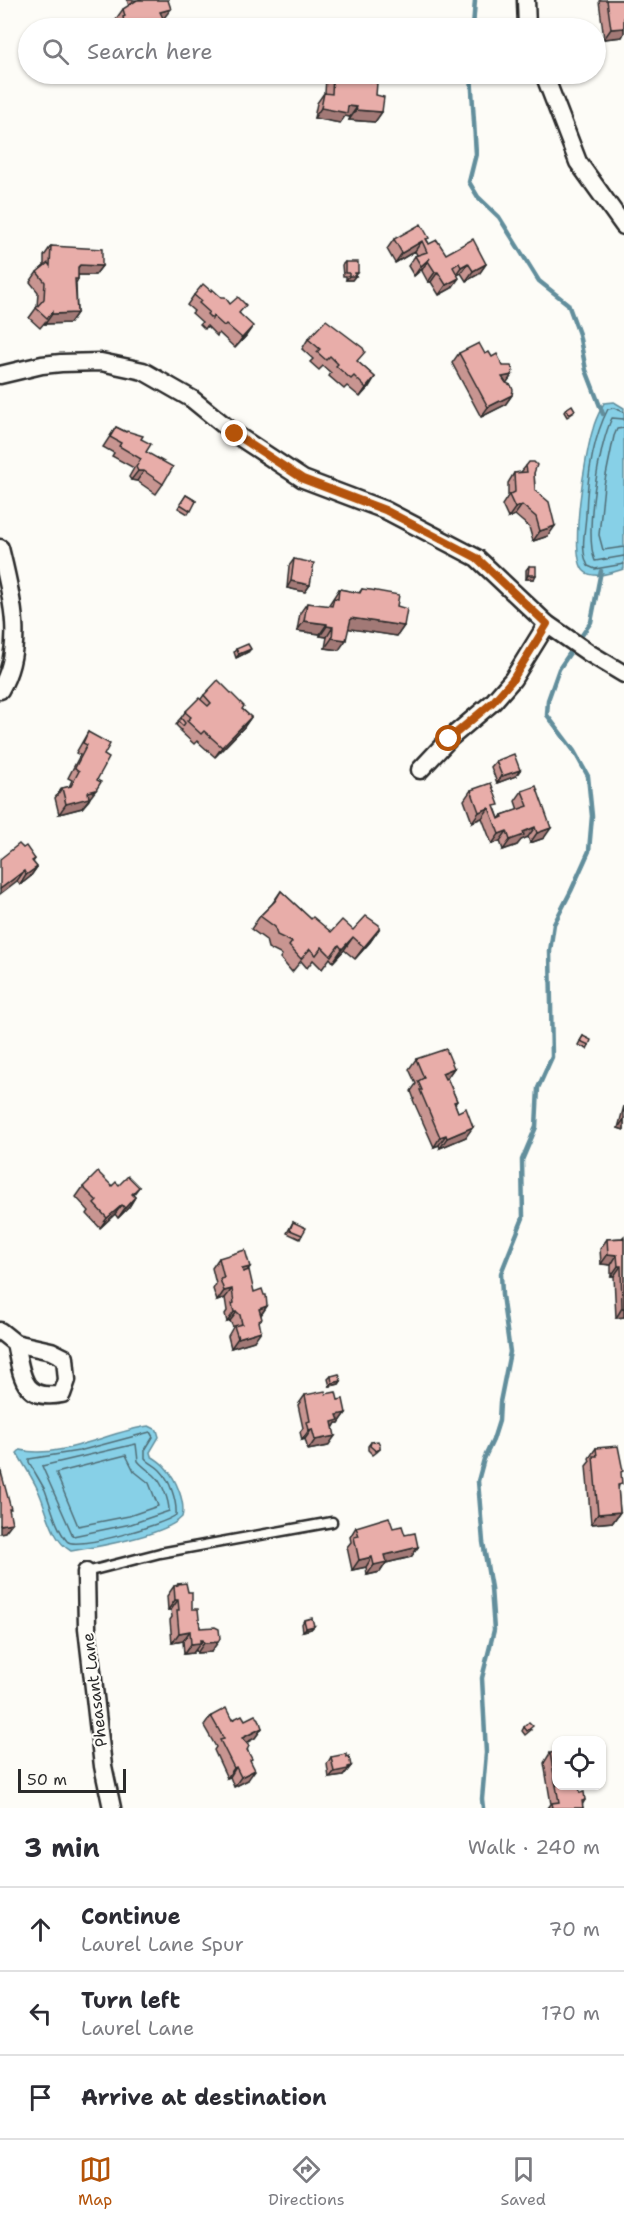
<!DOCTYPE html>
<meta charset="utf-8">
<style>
body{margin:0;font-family:"Shantell Sans",sans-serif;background:#f2f2f3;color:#2b2b33}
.controls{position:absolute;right:18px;bottom:18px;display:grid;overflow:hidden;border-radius:12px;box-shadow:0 2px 4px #0004}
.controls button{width:54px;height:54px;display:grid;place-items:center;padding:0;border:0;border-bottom:2px solid #e1e1e2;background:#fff;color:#2b2b33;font:30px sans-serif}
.scale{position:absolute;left:18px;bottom:15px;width:108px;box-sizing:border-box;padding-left:6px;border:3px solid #2b2b2b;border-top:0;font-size:16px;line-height:21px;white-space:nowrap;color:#2b2b2b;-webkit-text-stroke:4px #fdfcf7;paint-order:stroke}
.stop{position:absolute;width:18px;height:18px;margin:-14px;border:4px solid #b45309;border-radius:50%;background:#fff}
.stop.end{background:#b45309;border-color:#fff;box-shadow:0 2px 6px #0008}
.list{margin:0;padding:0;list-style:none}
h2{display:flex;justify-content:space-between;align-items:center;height:78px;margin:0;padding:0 24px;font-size:26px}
h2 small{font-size:20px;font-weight:400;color:#7c7c81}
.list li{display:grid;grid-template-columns:39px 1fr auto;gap:18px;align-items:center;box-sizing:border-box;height:84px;padding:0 24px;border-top:2px solid #e1e1e2}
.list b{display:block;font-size:22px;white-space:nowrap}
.list p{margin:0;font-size:20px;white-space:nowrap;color:#7c7c81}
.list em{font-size:20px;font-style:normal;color:#7c7c81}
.icon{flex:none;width:33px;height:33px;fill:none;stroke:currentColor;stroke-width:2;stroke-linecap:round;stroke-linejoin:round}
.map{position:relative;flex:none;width:624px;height:1808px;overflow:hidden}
.search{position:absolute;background:#fff;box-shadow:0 2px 4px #0004;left:18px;right:18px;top:18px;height:66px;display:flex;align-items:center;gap:15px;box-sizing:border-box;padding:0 21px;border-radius:33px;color:#7c7c81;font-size:22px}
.sheet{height:330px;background:#fff}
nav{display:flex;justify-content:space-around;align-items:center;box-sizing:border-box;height:84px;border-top:2px solid #e1e1e2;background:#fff;font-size:16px;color:#7c7c81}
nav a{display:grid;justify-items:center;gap:3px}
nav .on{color:#b45309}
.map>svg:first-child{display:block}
.water{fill:#87d0e7;stroke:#628e9c;stroke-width:1.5}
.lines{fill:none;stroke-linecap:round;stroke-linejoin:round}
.shore{stroke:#506d76;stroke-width:1.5}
.stream{stroke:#628e9c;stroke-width:4.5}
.service-casing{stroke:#2b2b2b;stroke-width:13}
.minor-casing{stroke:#2b2b2b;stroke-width:21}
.service{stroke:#fdfcf7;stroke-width:8}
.minor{stroke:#fdfcf7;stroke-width:16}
.wall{fill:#c89591;stroke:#2b2b2b;stroke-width:1.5}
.shaded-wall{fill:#a27976;stroke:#2b2b2b;stroke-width:1.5}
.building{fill:#e8ada9;stroke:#2b2b2b;stroke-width:1.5}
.route{stroke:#b45309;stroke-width:8}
.labels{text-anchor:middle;stroke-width:4.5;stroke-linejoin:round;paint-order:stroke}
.street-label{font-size:16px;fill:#2b2b2b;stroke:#fdfcf7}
</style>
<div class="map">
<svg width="624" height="1808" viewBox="0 0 624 1808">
<rect width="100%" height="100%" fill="#fdfcf7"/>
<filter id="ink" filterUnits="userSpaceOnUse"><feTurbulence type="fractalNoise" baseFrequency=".0167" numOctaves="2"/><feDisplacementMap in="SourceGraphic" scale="12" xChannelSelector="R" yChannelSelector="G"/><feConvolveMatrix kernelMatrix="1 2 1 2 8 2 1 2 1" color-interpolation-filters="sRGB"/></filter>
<g filter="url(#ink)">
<g class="water">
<path d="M614,402L624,408V569C613,572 593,580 584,571C568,555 586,450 593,429C595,420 600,411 604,403Z"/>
<path d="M149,1426L157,1430L159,1437L150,1452L151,1456C156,1459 162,1463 166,1468C176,1479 186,1503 182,1517C165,1536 96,1547 71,1551C51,1540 47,1509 38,1490C32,1477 24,1465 17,1453L20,1450C60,1460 109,1431 149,1426Z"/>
</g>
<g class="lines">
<g class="shore">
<path d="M624,412L614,408L608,409C592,440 587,481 586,515C585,532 580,550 588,566L595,569L624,564"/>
<path d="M624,419L612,418C599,444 584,534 595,561L624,556"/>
<path d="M624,428L617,429L614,436L604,485L599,535L603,550L624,547"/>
<path d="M150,1432L153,1437L145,1450V1458C149,1463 155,1465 160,1470C170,1480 177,1501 176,1515C165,1524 76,1551 67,1541C56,1528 51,1506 45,1490C40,1481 34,1471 29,1462V1459L79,1451Z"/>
<path d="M136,1444L138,1461C143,1467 148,1470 154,1475C162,1482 169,1500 169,1511L131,1524L73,1536L42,1466Z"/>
<path d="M126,1455L134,1471L149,1483L158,1506L129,1516L78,1526L56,1473Z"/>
</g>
<g class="stream">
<path d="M473,28L475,0"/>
<path d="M471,74L476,154L469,182L478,197L499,217L539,281L568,304L579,334L586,370L603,414"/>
<path d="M483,1808L482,1799L486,1753L482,1678L494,1630L491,1588L483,1542L478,1481L484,1459L493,1440L499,1421L500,1402L510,1352L502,1295L501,1273L523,1218L522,1160L536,1127L538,1088L552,1057L550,951L554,924L571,891L589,851L592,816L588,776L574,751L547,715L548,700L559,669L591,622L601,571"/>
</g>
<g class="service-casing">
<path id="service" d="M86,1572L160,1553L332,1522"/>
</g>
<g class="minor-casing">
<g id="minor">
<path d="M526,0L527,28"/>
<path d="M544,74L578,162L624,226"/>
<path d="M0,375L42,365L61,363L101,362L143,371L192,399L235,434L303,479L385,510L477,558L547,624L589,653L624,674"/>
<path d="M0,548C11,593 26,647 0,690"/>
<path d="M420,770L449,739L493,702L513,679L547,624"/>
<path d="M0,1331L15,1343L51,1351L65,1358L67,1380L62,1394C21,1402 22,1374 15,1343"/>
<path d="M86,1572L87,1628L103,1766L112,1808"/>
</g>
</g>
<use href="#service" class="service"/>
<use href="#minor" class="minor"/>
</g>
<g class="wall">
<path d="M127,0H168L164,19L168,28H116V27L117,25L116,19L123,9L129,6Z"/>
<path d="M600,0H624V33L622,37L604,39L599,1Z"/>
<path d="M324,74H350V77L376,95L382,112L375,122L349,120L350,117L345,116L340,123L314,118L317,103L324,93H325L326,77H324Z"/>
<path d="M394,239L427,240L429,244L446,254L486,264L479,274L466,281L461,273L457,275L452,288L439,295L431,282H428L422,271L423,268L414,276L408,266L415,256L417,255L415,251L395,263L387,249Z"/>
<path d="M51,246L102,266L95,275H78V279L76,283L77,313L70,323L45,324V322L40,328L29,318L37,307L38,292L30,282L37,272L44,266V256Z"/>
<path d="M345,262L356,276H355L352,280H346V276H343L342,265Z"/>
<path d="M211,291L221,297L230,304L240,314L246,336L235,348L219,333L217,336L207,326L205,329L200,324L202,322L192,313L194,311L187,305L194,295Z"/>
<path d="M308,339L358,362L375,377L360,397L347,386L344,389L329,376L331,373L323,366L319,370L310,362L313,359L302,349Z"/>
<path d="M459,353L485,354L492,357L503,366L512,375L506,383L512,395L505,405L481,417L452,363Z"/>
<path d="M566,409L573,413L567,417L564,412Z"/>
<path d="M116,427L141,439L146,452L163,484L156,494L137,481L131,480L129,477L134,468L112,456L114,453L103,447Z"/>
<path d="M526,466L534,473L535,490L548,536L533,541L529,527L515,515L508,518L502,505L508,496V483L514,473L521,472Z"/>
<path d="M186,495L196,501L188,514L178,508Z"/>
<path d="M294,559L310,585L305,592L287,588L289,566Z"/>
<path d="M529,566L534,579H526V570Z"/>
<path d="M339,589L359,593L362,589L397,606L404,626L397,636L348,628L339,650L325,648L327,637L320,636V634L297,631L300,613L307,603L328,606Z"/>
<path d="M236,649L248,652L236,658L234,652Z"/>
<path d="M204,695L242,709L251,717L244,727L215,757L197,741L194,744L180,731L181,730L176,725L185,712L201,699Z"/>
<path d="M88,732L104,755L97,780L89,800L82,808L59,814L55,798L62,788L69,787L72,780L68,778L80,755L76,753Z"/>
<path d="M496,761L520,770L516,776L497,783L491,767Z"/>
<path d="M471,790L496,810L499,819L502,815L518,810L515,801L522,791L544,838L530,843L528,837L521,840L517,845L503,850L500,841L492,844L482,818L472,822L464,800Z"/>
<path d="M23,848L35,859L33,862L37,867L30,877L20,885L17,881Z"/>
<path d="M281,891L311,919L331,932L353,930L379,929L370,942L355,959L344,950L333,962L330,958L322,969L313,960L307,968L301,961L292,972L280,958L282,955L268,948L266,940L251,929L260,916L272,904Z"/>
<path d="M583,1036L589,1045L587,1049L578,1045Z"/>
<path d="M416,1059L454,1068L447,1078L457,1101L455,1104L466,1137L440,1148L439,1145L434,1147L413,1100L414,1099L411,1091L416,1084L409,1069Z"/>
<path d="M624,1106V1130L618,1128Z"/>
<path d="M119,1185L139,1187L133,1195L135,1197L129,1207L118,1218L115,1214L100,1228L87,1214L89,1211L76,1197L83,1187Z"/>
<path d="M293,1222L302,1235L300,1239L287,1233Z"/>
<path d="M624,1236V1317L616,1318L614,1276H611V1265L601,1264L600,1249L607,1239L622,1238Z"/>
<path d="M219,1258L247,1271L254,1292L267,1306L261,1315L254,1341L231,1348L228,1336L233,1327L230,1321L227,1322L225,1314L227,1311L225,1298L217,1301L213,1289L216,1284L212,1268Z"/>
<path d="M331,1376L341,1381L339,1384L330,1386L328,1379Z"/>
<path d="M326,1394L338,1400L346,1413L339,1423H336L333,1428L328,1446L308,1450L305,1439L302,1440L300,1432L303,1428L298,1405L305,1395Z"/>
<path d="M371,1442L380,1449L377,1452L373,1455L368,1450V1446Z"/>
<path d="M596,1448L621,1475L618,1490L620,1512L613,1522L591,1524L586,1466L590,1461L589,1458Z"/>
<path d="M356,1527L393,1528L405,1535L418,1547L411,1557L386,1563L380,1572L367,1575L366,1567L352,1570L347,1547L351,1542L350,1537Z"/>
<path d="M178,1584L188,1592L192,1609L211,1652L197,1653L196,1650L193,1653L184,1654L183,1641L172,1643L170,1620L172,1617L171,1610H168L167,1596L174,1586H177Z"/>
<path d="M304,1620L314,1626L311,1629L303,1631L302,1624Z"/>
<path d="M211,1716L232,1720H245L262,1728L255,1738L246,1743L250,1761L248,1780L234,1787L230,1777L227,1778L214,1750L216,1747L204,1726Z"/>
<path d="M524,1727L531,1730L525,1735L522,1731Z"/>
<path d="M550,1753L585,1800L582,1805L583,1808H548L551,1804L544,1763Z"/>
<path d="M331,1757H346L351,1766L343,1776L329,1778L327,1764Z"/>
</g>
<g class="shaded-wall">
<path d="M171,9L164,18L154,22L160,12Z"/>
<path d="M624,28V33L622,37L604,39L611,29Z"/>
<path d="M348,106L357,107L350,117L345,116L340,123L314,118L321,108Z"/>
<path d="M356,110L382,112L375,122L349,120Z"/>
<path d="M422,241L415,251L395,263L402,253Z"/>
<path d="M430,258L423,268L414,276L421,266Z"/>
<path d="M468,263L461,273L454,277L461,267Z"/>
<path d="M486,264L479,274L466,281L473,271Z"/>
<path d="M80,265L102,266L95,275H73Z"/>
<path d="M435,272H438L431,282H428Z"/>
<path d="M355,273H358L352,280H346L349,276Z"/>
<path d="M459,278L452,288L439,295L446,285Z"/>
<path d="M77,313L70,323L45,324L52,314Z"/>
<path d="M253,326L246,336L235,348L242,338Z"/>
<path d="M512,375L505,385L502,377Z"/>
<path d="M375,377L369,387L360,397L366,388Z"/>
<path d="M512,395L505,405L481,417L488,407Z"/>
<path d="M138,471H144L137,481L131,480Z"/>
<path d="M522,505L515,515L508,518L515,508Z"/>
<path d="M555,526L548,536L533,541L540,531Z"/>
<path d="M528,575H536L534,579H526Z"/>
<path d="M291,581L310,585L305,592L287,588Z"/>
<path d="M351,618L404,626L397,636L344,628Z"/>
<path d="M304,621L327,624L320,634L297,631Z"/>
<path d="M327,626L333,627L327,637L320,636Z"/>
<path d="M332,638L346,640L339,650L325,648Z"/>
<path d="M251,649L248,652L236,658L239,654Z"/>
<path d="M251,717L244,727L215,757L222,747Z"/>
<path d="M520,770L516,776L497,783L502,776Z"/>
<path d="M96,790L82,808L59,814L66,804L88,792Z"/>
<path d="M489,808L482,818L472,822L479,812Z"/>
<path d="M535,827L528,837L521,840L517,845L503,850L510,840L523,832Z"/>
<path d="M551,828L544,838L530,843L537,833Z"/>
<path d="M507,831L500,841L492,844L499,834Z"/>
<path d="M37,867L30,877L20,885L26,875Z"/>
<path d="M24,871L17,881L0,894V889Z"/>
<path d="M379,929L370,942L355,959L364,947Z"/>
<path d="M353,937L344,950L333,962L342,949Z"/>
<path d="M454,1068L447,1078L435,1083L442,1073Z"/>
<path d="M624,1119V1130L618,1128Z"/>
<path d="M473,1127L466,1137L440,1148L447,1138Z"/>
<path d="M446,1135L439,1145L434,1147L440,1137Z"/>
<path d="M135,1197L129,1207L118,1218L125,1208Z"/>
<path d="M122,1205L115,1214L100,1228L107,1218Z"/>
<path d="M608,1254L617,1255L611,1265L601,1264Z"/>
<path d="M618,1266H621L614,1276H611Z"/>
<path d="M250,1267L243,1277L242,1269Z"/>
<path d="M232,1289L225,1298L217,1301L224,1291Z"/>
<path d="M267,1306L260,1316L259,1309Z"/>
<path d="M622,1308H624V1317L616,1318Z"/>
<path d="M234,1312H237L230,1321L227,1322Z"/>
<path d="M261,1331L254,1341L231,1348L238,1338Z"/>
<path d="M341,1381L339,1384L330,1386L332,1383Z"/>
<path d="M346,1413L339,1423H336L332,1430L325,1432L337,1415Z"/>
<path d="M312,1429L305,1439L302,1440L309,1430Z"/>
<path d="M335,1436L328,1446L308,1450L315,1440Z"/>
<path d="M620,1512L613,1522L591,1524L598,1514Z"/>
<path d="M12,1523L5,1532L0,1533V1525Z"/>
<path d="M418,1547L411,1557L386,1563L380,1572L367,1575L374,1565L385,1555Z"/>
<path d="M372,1557L366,1567L352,1570L359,1560Z"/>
<path d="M175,1600H178L171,1610H168Z"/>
<path d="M314,1626L311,1629L303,1631L306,1628Z"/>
<path d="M190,1631L183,1641L172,1643L179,1633Z"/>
<path d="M200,1640H203L193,1653L184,1654L191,1644Z"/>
<path d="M218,1642L211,1652L197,1653L204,1643Z"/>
<path d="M262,1728L255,1738L235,1748L242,1738Z"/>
<path d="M351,1766L343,1776L329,1778L334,1772Z"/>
<path d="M236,1767L230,1777L227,1778L234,1768Z"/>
<path d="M255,1770L248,1780L234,1787L241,1777Z"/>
</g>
<g class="building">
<path d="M137,0H168L171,9L160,12L168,28H124L122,23L124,22L123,17L125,16L123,9Z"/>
<path d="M607,0H624V28L611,29Z"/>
<path d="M333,74H350V77L377,83L376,95L384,97L382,112L356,110L357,107L348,106L347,113L321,108L324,93L332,94Z"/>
<path d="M421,224L429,238L426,239L429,244L437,240L446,254L473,239L486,264L473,271L468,263L461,267L459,263L453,267L459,278L446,285L438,272H435L428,261L430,258L421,266L415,256L427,252L422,241L402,253L394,239Z"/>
<path d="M51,246L102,249V266L80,265L78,267V279H75L77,313L52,314V312L47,318L36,308L44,299L45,282L37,272L48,263L50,266Z"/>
<path d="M345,262H358V273H355V276H349V273H345Z"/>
<path d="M203,284L211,291L212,289L221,297H225L230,304L238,297L246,305L239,313L253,326L242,338L226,324L224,326L213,316L212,319L207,314L209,312L199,303L201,301L194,295Z"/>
<path d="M326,320L363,348L365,352L357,361L375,377L366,388L354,376L351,379L336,366L338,364L330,356L326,360L317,352L320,349L308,339Z"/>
<path d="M479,343L485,354L489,352L492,357L497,354L503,366H511L513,370L512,375L502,377L506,383L511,385L513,390L512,395L488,407L459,353Z"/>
<path d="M572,405L575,410L569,414L566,409Z"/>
<path d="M116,427L126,432L127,431L143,436L141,439L151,444L146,452L173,467L163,484L144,471H138L136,467L141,459L119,446L121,443L110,437Z"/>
<path d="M529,462H534L537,465L534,473L535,490L549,502L555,526L540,531L536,517L522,505L515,508L509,495L515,492L514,473L527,472L526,466Z"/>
<path d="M186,495L196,501L191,511L180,504Z"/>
<path d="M294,559L314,563L310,585L291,581Z"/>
<path d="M529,566H536V575H528Z"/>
<path d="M339,589L360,593L362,589L371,590L399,595L397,606L407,609L404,626L351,618L346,640L332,638L333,627L327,626V624L304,621L307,603L332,606L334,598L338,599Z"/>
<path d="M248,644L251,649L239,654L236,649Z"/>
<path d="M218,680L244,706L242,709L251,717L222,747L204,731L201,734L187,721L191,717L185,712L199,698L208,706L211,703L204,695Z"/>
<path d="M181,718L185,723L183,726L178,721Z"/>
<path d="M88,732L110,744L104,755L109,758L97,780L101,782L96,790L88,792L89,798L66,804L62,788L71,786L79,771L75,768L87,745L83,743Z"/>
<path d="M514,754L520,770L502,776L496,761Z"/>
<path d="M491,783L499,805L494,806L499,819L503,817L502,815L528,806L522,791L536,786L551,828L537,833L535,827L523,832L524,835L510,840L507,831L499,834L489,808L479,812L471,790Z"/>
<path d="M19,844L23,848L26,846L35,859L32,861L37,867L26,875L24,871L0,889V859Z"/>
<path d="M281,891L311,919L313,917L331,932L342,920L353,930L366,916L379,925V929L364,947L353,937L342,949L339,945L331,956L322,947L316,955L310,949L301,959L289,946L292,942L277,935L275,927L260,916L275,901Z"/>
<path d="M583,1036L591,1040L589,1045L580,1041Z"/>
<path d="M446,1049L454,1068L442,1073L445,1079L447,1078L457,1101L454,1102L458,1112L466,1108L473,1127L447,1138L446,1135L440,1137L420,1090H422L418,1081L424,1078L416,1059Z"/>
<path d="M98,1172L112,1186L116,1182L119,1185L128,1176L139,1187L132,1194L135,1197L125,1208L122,1205L107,1218L94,1204L97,1201L83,1187Z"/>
<path d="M293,1222L306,1228L302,1235L290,1230Z"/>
<path d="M624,1238V1308H622L621,1266H618L617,1255L608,1254L607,1239Z"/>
<path d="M245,1250L250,1267L242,1269L243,1272L249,1270L254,1292L262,1289L264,1295H266L267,1306L259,1309L262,1319L259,1321L261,1331L238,1338L234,1326L242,1324L240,1315L237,1312H234L232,1304L234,1303L232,1289L224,1291L220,1279L224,1278L219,1258Z"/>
<path d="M339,1374L341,1381L332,1383L331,1376Z"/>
<path d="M325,1391L326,1394L336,1392L338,1400L343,1399L346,1413L337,1415L339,1420L332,1422L335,1436L315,1440L312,1429L309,1430L307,1422L310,1421L305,1395Z"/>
<path d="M378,1441L380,1445V1449L376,1451L370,1446L371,1442Z"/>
<path d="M618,1446L623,1471L621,1472L622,1484L618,1485L620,1512L598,1514L593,1456H597L596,1448Z"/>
<path d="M0,1468L11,1509H9L12,1523L0,1525Z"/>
<path d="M389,1517L393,1528L402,1526L405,1535L415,1533L418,1547L385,1555L387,1562L374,1565L372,1557L359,1560L354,1537L359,1536L356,1527Z"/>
<path d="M186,1583L188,1592H192V1609H198L200,1628L215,1627L219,1629L220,1638L218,1642L204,1643L203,1640H200V1643L191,1644L190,1631L179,1633L177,1610H179L178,1600H175L174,1586L178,1585V1584Z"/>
<path d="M312,1618L314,1626L306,1628L304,1620Z"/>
<path d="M226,1708L232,1720L242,1715L245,1720L255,1715L259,1719L262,1728L242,1738L249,1746L247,1750L252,1759L250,1760L255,1770L241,1777L236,1767L234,1768L220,1740L224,1739L211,1716Z"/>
<path d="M529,1722L533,1726L527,1731L524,1727Z"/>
<path d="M556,1752V1785H579L580,1793L584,1792L585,1800L582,1801L583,1808H553L552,1803L559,1802L550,1753Z"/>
<path d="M346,1754V1757L349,1756L351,1766L348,1767V1769L334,1772L331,1757Z"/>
</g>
</g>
<g class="lines" filter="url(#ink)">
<path class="route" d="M235,434L303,479L385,510L477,558L547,624L513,679L493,702L449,739"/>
</g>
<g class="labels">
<g class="street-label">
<text transform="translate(94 1690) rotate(-97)" y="6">Pheasant Lane</text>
</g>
</g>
</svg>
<div class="controls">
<button><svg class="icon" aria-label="locate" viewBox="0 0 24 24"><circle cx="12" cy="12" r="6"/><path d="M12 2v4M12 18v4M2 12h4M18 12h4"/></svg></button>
</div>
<div class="scale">50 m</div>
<div class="stop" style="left:449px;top:739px"></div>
<div class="stop end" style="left:235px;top:434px"></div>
<div class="search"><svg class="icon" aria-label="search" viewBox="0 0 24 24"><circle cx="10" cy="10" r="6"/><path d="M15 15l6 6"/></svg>Search here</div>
</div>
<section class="sheet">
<h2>3 min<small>Walk · 240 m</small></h2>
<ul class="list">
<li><svg class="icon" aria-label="ahead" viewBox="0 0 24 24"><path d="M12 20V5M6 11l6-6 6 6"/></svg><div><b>Continue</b><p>Laurel Lane Spur</p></div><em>70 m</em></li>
<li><svg class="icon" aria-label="left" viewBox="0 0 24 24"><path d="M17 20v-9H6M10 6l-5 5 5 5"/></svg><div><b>Turn left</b><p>Laurel Lane</p></div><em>170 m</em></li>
<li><svg class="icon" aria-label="arrive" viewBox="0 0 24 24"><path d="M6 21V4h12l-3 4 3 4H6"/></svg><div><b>Arrive at destination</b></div></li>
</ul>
</section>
<nav>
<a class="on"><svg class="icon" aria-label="map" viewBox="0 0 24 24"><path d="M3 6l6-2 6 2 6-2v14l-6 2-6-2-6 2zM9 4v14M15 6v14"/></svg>Map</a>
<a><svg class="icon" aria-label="directions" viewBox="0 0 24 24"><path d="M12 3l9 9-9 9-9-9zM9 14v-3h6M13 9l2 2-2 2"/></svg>Directions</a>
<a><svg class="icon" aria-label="saved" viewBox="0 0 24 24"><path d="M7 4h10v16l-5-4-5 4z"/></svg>Saved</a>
</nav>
